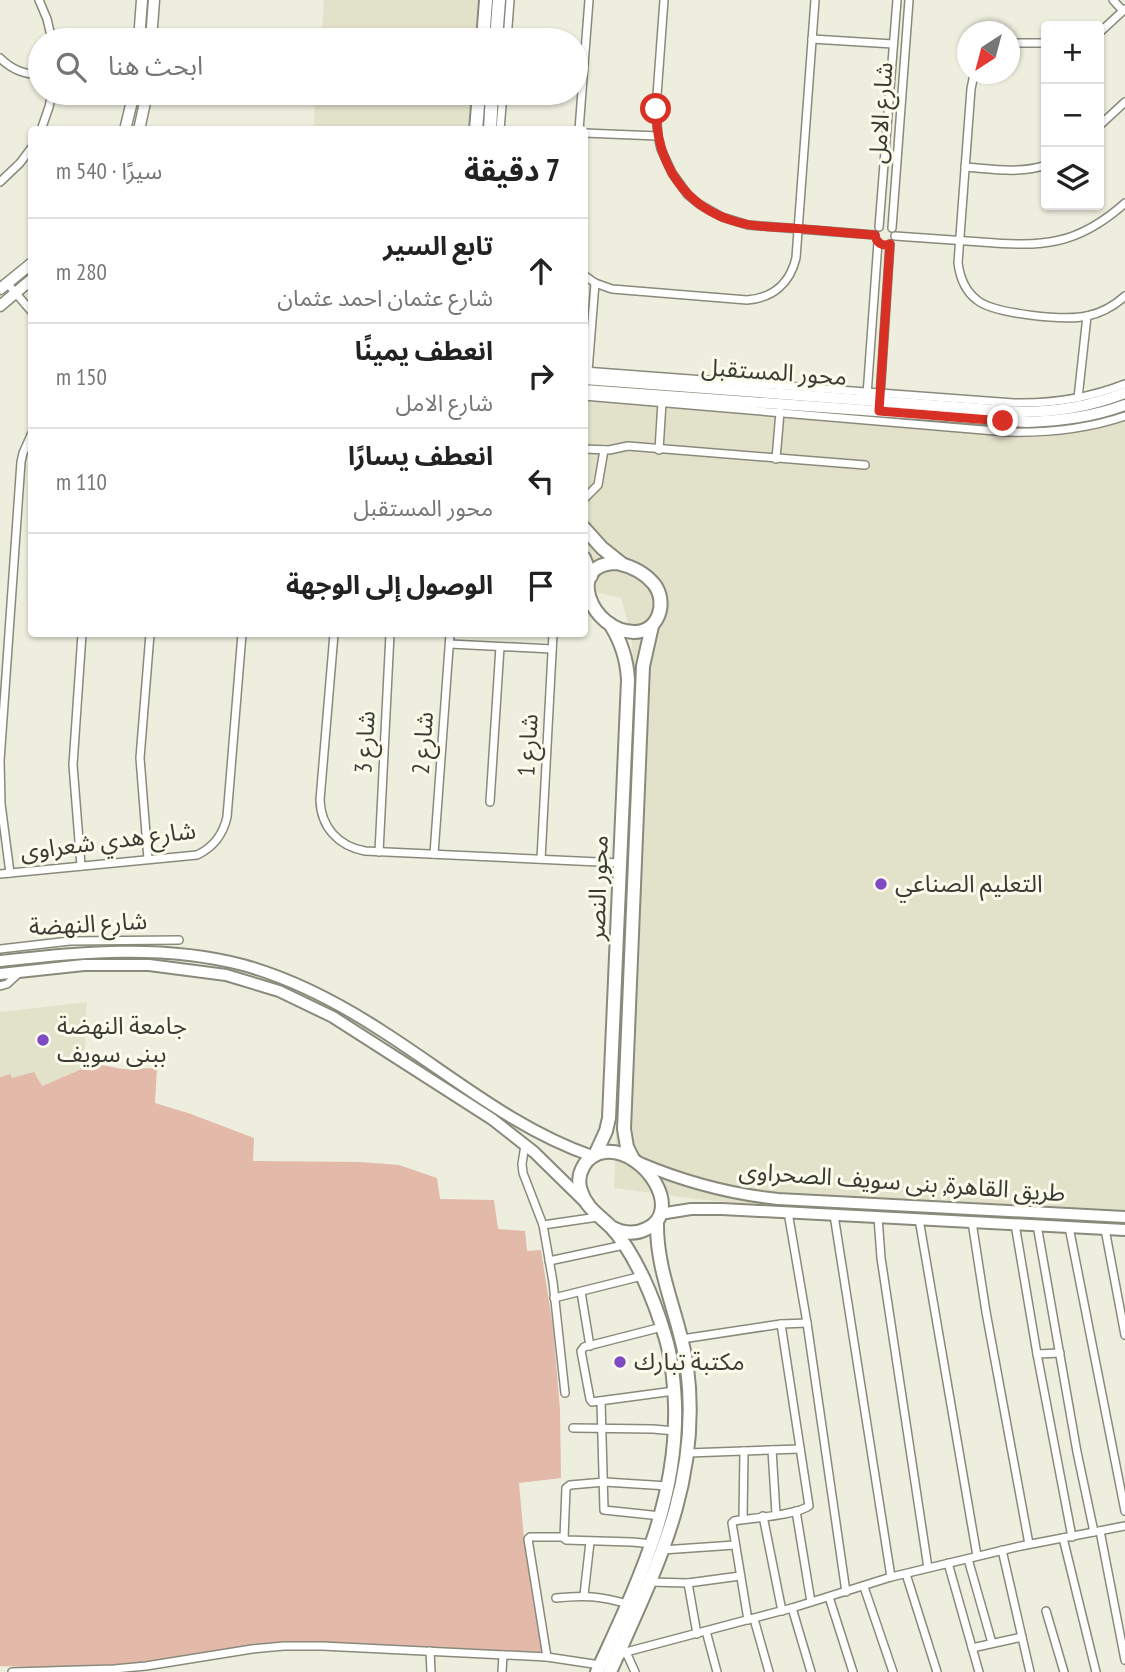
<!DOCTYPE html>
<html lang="ar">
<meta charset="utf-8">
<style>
body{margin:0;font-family:"PT Sans Narrow","Noto Sans Arabic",sans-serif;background:#f6f6f6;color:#222;direction:rtl}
.controls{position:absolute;right:21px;top:21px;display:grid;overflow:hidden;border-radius:7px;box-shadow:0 2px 5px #0004}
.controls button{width:63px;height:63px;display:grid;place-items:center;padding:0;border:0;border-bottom:2px solid #e0e0e0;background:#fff;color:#222;font:35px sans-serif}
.compass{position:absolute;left:957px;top:21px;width:63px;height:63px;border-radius:50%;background:#fff;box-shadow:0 2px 5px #0004;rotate:216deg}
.stop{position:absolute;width:21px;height:21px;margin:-16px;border:5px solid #d93025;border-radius:50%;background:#fff}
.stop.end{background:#d93025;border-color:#fff;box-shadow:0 2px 7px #0008}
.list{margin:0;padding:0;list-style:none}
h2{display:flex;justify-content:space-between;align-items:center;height:91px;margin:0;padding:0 28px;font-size:30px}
h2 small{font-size:23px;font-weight:400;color:#767676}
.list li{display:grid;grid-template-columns:46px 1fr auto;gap:21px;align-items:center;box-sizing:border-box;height:105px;padding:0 28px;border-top:2px solid #e0e0e0}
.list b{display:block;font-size:26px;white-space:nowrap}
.list p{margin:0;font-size:23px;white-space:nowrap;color:#767676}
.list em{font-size:23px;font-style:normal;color:#767676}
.icon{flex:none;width:38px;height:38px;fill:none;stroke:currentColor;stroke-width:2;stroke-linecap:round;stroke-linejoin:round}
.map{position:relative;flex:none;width:1125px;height:1672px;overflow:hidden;direction:ltr}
.search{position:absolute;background:#fff;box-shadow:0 2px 5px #0004;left:28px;top:28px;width:560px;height:77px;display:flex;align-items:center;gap:18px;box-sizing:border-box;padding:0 24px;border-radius:38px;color:#767676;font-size:26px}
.panel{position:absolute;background:#fff;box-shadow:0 2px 5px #0004;left:28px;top:126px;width:560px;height:511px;border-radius:7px;direction:rtl}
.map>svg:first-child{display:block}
.built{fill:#e2e2cb}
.green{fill:#e3b9a9}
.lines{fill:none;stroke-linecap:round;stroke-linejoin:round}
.street-casing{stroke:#898a7b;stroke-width:10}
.secondary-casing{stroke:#898a7b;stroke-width:13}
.primary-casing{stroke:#898a7b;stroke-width:14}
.highway-casing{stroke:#898a7b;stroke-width:16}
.street{stroke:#fff;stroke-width:7}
.secondary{stroke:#fff;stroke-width:10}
.primary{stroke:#fff;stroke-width:10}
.highway{stroke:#fff;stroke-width:12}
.route{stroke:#d93025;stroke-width:9}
.poi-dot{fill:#804ac2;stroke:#fbfbeb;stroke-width:2.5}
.labels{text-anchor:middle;stroke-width:6;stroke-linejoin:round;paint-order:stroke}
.street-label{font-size:24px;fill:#3b3b35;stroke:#fbfbeb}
.poi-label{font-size:24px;fill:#3b3b35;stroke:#fbfbeb;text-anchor:start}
</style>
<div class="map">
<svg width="1125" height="1672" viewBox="0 0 1125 1672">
<rect width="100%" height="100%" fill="#edeede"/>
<g class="built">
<path d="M324,0H492L490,40H321Z"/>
<path d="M316,93H486L483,129L313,130Z"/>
<path d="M584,384L1003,417H1047L1076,413L1106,407L1125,399V1225L766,1206L695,1199L614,1188L635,681L631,635L621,598L585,590Z"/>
<path d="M87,1002L84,1068L41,1086L12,1078L9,1074L0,1077V1012Z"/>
</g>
<path class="green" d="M102,1065L122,1069L157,1068L155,1103L191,1114L254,1138L253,1161L361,1162L399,1165L437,1178L440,1199L494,1200L498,1229L525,1231L527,1251L541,1250L553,1327L560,1410L561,1478L519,1483L525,1549L542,1647L540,1656L365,1645L284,1642L233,1648L174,1660L112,1666L70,1668L0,1666V1077L10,1074L12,1078L34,1072L42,1086L84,1068Z"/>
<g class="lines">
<g class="street-casing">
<g id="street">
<path d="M39,0L47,19L52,40"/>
<path d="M664,0L656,109L658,136L661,149L672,173L688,195L699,204L722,217L748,225L875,235"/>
<path d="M1113,0L1123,11"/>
<path d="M1099,33L1125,9"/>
<path d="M812,39L893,44"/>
<path d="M507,40L510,0"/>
<path d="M1010,43H1046"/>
<path d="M0,58C12,70 24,74 40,75"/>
<path d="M974,74L971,89L958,263C960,278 965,291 977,300C994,314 1065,321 1087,316C1101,313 1114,306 1125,296"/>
<path d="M1099,126L1125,102"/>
<path d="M41,130L49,107L52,93"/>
<path d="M500,130L503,93"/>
<path d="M579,130L589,0"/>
<path d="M584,133L658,136"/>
<path d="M965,167C992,169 1020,174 1046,165"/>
<path d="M0,182L20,163L32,147"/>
<path d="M879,227L897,0"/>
<path d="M892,228L909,0"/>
<path d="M895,236C924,238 952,240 981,242C1042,247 1077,246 1125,203"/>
<path d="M584,275L595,283L612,289L747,300C773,298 790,283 796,258L815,0"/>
<path d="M7,283L32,312"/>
<path d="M584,371L1014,403C1053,404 1089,398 1125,384"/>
<path d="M588,371L595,283"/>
<path d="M867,395L878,242"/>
<path d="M584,396L1007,432C1048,433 1087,429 1125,416"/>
<path d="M880,397L890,244"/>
<path d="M1078,398L1087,316"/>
<path d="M584,449L609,450L628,446L865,465"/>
<path d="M659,450L662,402"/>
<path d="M776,459L780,412"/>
<path d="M584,499L598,485L604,450"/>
<path d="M334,634L320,800C321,827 338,846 365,851L620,863"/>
<path d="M450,644L552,649"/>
<path d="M490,802L500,647"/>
<path d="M379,852L390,634"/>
<path d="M434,854L450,634"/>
<path d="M148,859L140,758L150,634"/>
<path d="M541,859L553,634"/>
<path d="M81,866L73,765L82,634"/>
<path d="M10,873L1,804L0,761L21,462L23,453L32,433"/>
<path d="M0,874L197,855C214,847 223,835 227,817L242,634"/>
<path d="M0,949L70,941L179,940"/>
<path d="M0,986L7,984L19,973"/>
<path d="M525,1145L522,1164L523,1173L543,1225L553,1282L565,1393"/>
<path d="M788,1212L807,1323L846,1592"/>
<path d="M834,1215L891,1577"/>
<path d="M878,1217L881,1258L928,1568"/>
<path d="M919,1219L977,1556"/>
<path d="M972,1222L986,1312L1029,1544"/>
<path d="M1015,1224L1037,1354L1072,1537"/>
<path d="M543,1225L598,1217"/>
<path d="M1037,1225L1077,1452L1094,1532"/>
<path d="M1069,1227L1125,1511"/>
<path d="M1105,1229L1125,1335"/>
<path d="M549,1261L624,1245"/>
<path d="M581,1292L590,1346"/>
<path d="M554,1298L642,1276"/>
<path d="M662,1327L584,1347L581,1351L590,1399L592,1402L674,1391"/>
<path d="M682,1339L781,1324L807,1323"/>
<path d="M1037,1354L1060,1353"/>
<path d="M601,1401L604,1510L661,1516"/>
<path d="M573,1428L653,1429L675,1431"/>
<path d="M772,1450L776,1514"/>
<path d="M688,1453L800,1449"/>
<path d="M796,1511L811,1602"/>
<path d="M763,1516L782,1611"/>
<path d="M743,1519L744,1451"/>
<path d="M1100,1531L1125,1660"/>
<path d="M1063,1538L1096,1672"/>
<path d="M653,1544L632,1542L566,1540L564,1538L566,1488L570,1485L605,1482L668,1486"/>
<path d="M662,1550L735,1545"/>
<path d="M1002,1550L1030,1672"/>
<path d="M968,1559L992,1643"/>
<path d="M948,1563L979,1672"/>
<path d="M906,1574L937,1672"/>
<path d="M649,1582L688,1583L740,1576"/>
<path d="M688,1583L697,1634"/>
<path d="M864,1587L893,1672"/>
<path d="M584,1595L590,1542"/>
<path d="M829,1597L853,1672"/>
<path d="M556,1598C584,1595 601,1596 627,1604"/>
<path d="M792,1608L811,1672"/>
<path d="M1046,1611L1064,1672"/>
<path d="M754,1619L769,1672"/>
<path d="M748,1620L732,1523L734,1521C753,1518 796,1515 809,1506L781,1324"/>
<path d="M706,1631L717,1672"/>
<path d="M972,1648L1022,1637"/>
<path d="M430,1651L431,1672"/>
<path d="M626,1652L635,1672"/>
<path d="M547,1657L528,1539L530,1537H564"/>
<path d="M617,1657L626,1652L792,1608L891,1577L1021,1546L1125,1526"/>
<path d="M12,1672L114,1669L146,1666L252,1649L284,1646H322L547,1657L600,1665"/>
<path d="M502,1672L503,1655"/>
</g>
</g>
<g class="secondary-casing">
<g id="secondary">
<path d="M139,40L142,0"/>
<path d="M151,40L154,0"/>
<path d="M125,130L134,93"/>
<path d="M139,130L147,93"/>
<path d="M0,289L32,263"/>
<path d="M0,306L32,279"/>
<path d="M584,379L1022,412C1057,412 1092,406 1125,393"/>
<path d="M584,390L1027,422C1061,421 1093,417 1125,405"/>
</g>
</g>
<g class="primary-casing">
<g id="primary">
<path d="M0,961C80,952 164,944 243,965C294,979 339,1003 382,1031C451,1075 514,1129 592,1156"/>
<path d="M0,974L84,965H149L226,975L279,991L333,1017L492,1119L534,1152L584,1201"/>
<path d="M640,1163C685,1182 730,1194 778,1199L1125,1217"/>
<path d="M660,1214L691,1209H722L1125,1230"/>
</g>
</g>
<g class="highway-casing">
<g id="highway">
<path d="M483,40L486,0"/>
<path d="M496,40L499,0"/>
<path d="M476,130L479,93"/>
<path d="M490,130L492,93"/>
<path d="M584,528L602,548L622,564"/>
<path d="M584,558L591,576"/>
<path d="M617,563C630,566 645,573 654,584C668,602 659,632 634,632C591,632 564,563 617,563Z"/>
<path d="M595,1155L606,1131L609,1118L628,680C627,659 621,641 610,624"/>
<path d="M633,1159L627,1147L624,1129L643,666L652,626"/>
<path d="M597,1672C637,1584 678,1503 675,1404C674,1381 672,1358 665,1336C655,1302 636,1254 611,1227C600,1216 586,1208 581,1191C575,1174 586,1154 605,1152C645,1148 685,1212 646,1229C634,1235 622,1233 611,1227"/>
<path d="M610,1672C655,1570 702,1483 687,1367C680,1317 656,1274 657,1222"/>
</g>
</g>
<use href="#street" class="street"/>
<use href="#secondary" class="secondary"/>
<use href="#primary" class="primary"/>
<use href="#highway" class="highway"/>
</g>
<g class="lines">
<path class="route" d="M656,109C656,162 684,208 737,222C754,227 772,227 790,228C818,230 847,233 875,235C876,243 883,247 890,244L879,411L1003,421"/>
</g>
<g class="poi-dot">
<circle cx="881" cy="884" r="7"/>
<circle cx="43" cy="1040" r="7"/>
<circle cx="620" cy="1362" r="7"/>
</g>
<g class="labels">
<g class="street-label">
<text transform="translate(881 113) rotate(-86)" y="8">شارع الامل</text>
<text transform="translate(774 372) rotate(4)" y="8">محور المستقبل</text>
<text transform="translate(365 742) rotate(-87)" y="8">شارع 3</text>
<text transform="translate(423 743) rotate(-86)" y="8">شارع 2</text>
<text transform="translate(528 745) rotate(-87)" y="8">شارع 1</text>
<text transform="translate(108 841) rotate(-7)" y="8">شارع هدي شعراوى</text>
<text transform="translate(598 888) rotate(-88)" y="8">محور النصر</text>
<text transform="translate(88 924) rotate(-3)" y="8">شارع النهضة</text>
<text transform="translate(902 1182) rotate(4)" y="8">طريق القاهرة, بنى سويف الصحراوى</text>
</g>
<g class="poi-label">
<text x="895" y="892">التعليم الصناعي</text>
<text x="57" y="1034">جامعة النهضة<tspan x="57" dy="28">ببنى سويف</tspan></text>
<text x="634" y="1370">مكتبة تبارك</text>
</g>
</g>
</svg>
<div class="controls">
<button>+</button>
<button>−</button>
<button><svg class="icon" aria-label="layers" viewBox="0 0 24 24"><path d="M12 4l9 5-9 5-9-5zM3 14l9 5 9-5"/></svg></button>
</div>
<svg class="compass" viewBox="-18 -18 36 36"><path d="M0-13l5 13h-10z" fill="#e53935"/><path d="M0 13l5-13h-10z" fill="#767676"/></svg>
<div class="stop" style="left:656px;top:109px"></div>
<div class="stop end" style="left:1003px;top:421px"></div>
<div class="search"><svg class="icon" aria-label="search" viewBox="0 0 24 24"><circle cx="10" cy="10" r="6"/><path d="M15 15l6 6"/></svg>ابحث هنا</div>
<section class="panel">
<h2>7 دقيقة<small>سيرًا · 540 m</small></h2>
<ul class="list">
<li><svg class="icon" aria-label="ahead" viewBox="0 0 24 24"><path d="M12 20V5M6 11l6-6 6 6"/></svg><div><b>تابع السير</b><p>شارع عثمان احمد عثمان</p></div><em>280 m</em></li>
<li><svg class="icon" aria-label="right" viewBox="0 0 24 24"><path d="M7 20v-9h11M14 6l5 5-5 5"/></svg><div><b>انعطف يمينًا</b><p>شارع الامل</p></div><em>150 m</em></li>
<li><svg class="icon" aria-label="left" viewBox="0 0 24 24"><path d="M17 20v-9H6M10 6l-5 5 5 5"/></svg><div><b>انعطف يسارًا</b><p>محور المستقبل</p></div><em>110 m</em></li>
<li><svg class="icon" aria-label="arrive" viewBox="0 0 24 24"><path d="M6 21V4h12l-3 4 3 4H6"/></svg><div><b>الوصول إلى الوجهة</b></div></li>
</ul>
</section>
</div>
